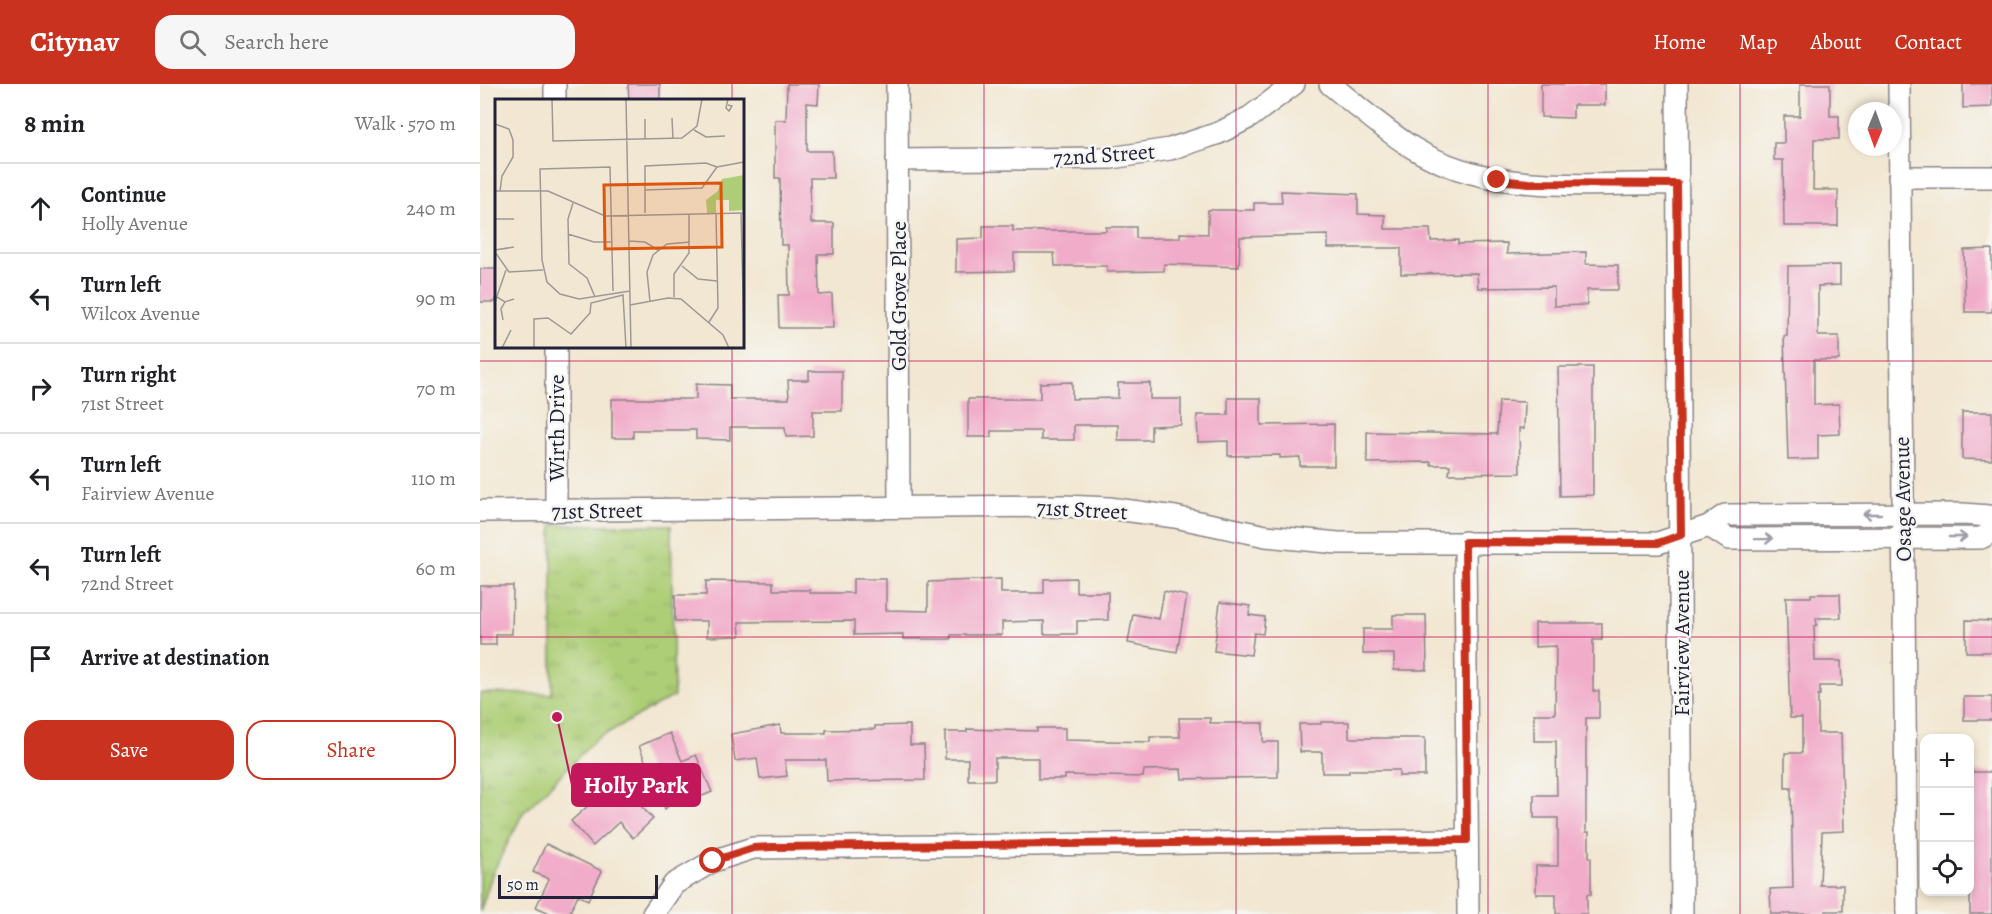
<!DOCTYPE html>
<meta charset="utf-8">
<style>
body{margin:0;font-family:Alegreya,serif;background:#f6f6f6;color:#202124}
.controls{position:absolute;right:18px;bottom:18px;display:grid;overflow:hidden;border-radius:12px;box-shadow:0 3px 9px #0003}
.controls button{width:54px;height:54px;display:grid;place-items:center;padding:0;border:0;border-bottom:2px solid #e0e0e0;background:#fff;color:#202124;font:30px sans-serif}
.compass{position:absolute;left:1368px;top:18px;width:54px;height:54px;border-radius:50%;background:#fff;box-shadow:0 3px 9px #0003;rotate:181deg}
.scale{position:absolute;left:18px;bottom:15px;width:160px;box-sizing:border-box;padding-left:6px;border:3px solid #22223b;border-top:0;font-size:16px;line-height:21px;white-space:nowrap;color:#22223b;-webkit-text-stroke:4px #f6f6f2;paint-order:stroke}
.stop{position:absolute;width:18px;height:18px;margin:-14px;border:4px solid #c8321e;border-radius:50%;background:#fff}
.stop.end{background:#c8321e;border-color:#fff;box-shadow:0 2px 6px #0008}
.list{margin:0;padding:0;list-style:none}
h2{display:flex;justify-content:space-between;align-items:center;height:78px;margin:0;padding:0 24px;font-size:26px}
h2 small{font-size:20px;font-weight:400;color:#757577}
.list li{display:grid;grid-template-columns:39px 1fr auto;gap:18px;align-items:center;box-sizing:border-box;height:90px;padding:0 24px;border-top:2px solid #e0e0e0}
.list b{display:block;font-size:22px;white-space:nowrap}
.list p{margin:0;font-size:20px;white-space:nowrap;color:#757577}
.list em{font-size:20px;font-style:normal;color:#757577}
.actions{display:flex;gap:12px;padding:18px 24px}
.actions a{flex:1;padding:14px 0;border:2px solid #c8321e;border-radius:18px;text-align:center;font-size:21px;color:#c8321e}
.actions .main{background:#c8321e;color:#fff}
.icon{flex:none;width:33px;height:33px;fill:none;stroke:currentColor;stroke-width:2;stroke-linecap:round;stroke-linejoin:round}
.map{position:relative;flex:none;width:1512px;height:830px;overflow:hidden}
header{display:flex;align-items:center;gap:36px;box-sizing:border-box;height:84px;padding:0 30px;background:#c8321e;color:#fff}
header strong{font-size:28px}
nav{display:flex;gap:33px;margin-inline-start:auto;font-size:21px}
.search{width:420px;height:54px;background:#f6f6f6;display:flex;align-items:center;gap:15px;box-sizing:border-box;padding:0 21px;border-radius:18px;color:#757577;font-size:22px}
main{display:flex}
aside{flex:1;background:#fff}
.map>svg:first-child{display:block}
.park{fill:url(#park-tufts);stroke:#687858;stroke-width:1.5}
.building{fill:#f1acc9}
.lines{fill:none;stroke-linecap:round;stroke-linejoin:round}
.minor-casing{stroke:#8a8486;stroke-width:24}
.minor{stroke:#fff;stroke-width:21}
.oneway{stroke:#9c9ca7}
.route{stroke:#c8321e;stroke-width:8}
.grid{fill:none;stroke:#c2185b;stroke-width:1.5;stroke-opacity:0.55}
.labels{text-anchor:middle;stroke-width:5;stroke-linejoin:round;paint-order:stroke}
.street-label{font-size:22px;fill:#22223b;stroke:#f6f6f2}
.inset-road{fill:none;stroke:#9f9896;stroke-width:1.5}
.view{fill:#de560e;fill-opacity:0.15;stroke:#de560e;stroke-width:3}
.inset-edge{fill:none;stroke:#22223b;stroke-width:3}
.leader{fill:none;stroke:#c2185b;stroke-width:2}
.callout-dot{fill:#c2185b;stroke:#f6f6f2;stroke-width:2}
.callout{fill:#c2185b;stroke:#c2185b;stroke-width:2}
.callout-label{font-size:24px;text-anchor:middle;font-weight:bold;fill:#fff}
</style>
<header>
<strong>Citynav</strong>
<div class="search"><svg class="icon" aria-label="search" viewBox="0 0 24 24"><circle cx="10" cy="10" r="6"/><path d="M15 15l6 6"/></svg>Search here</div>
<nav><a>Home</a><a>Map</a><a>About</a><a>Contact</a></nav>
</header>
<main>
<aside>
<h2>8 min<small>Walk · 570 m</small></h2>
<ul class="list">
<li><svg class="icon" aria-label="ahead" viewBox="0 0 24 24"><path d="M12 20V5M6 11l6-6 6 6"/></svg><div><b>Continue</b><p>Holly Avenue</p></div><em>240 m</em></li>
<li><svg class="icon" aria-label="left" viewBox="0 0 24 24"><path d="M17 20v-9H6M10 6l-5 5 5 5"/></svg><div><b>Turn left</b><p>Wilcox Avenue</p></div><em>90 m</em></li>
<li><svg class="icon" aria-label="right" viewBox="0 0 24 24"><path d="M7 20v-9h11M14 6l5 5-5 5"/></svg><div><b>Turn right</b><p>71st Street</p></div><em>70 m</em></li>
<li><svg class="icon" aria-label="left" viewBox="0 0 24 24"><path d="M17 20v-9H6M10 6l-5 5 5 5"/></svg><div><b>Turn left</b><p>Fairview Avenue</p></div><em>110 m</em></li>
<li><svg class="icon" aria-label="left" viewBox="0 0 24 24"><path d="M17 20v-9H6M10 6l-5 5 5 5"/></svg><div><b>Turn left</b><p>72nd Street</p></div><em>60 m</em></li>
<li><svg class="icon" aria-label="arrive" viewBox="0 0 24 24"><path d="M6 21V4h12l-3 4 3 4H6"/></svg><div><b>Arrive at destination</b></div></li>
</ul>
<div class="actions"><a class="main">Save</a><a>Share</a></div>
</aside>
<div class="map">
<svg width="1512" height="830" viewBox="0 0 1512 830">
<defs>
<pattern id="park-tufts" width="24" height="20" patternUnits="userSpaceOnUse" patternTransform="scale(1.5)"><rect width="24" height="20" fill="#adce76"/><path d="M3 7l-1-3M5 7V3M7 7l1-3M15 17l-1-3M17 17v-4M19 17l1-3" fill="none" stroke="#95b167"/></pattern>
</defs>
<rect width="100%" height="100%" fill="#f6f6f2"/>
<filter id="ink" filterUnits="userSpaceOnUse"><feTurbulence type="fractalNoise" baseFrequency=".0167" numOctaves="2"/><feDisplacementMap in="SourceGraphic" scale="12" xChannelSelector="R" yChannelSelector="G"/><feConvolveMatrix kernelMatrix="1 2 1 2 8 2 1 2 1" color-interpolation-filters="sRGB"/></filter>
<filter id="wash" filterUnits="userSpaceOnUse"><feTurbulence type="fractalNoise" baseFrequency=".008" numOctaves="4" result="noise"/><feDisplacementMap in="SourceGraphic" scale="24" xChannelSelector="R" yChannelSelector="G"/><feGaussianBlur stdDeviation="1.35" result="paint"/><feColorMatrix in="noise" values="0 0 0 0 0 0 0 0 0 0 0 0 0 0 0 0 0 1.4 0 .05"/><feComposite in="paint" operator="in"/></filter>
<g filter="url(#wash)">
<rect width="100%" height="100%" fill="#f2e7d2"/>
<path class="park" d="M72,441H191L194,612L116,655L43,729L13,788L0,828V609L72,610Z"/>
<g id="blocks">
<g class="building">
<path d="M148,0H180V16H149Z"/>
<path d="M307,0H339L338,20L327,19V67H352L353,94H330L331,139H354V170H338L339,211L352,210L353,244H299L298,211H309L308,161H301L300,94H295V36H306Z"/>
<path d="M1061,0H1125V21H1093V34L1061,33Z"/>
<path d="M1320,0H1350V32H1359V55H1334L1333,106H1358V142H1304L1303,76H1294V59H1304V32H1320Z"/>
<path d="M1483,0H1512V23L1483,24Z"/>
<path d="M801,107L878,110V130L905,131V145H950L951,157L978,156V160L1027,159V170L1106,168V180L1138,181V206H1107V221L1074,222V203L998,204L997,189L921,190V164H848V151L760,153L759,183L684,180V187L627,188V182H575L574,169H534V187L476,188V155L503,154V142H533V147H626V143H656V154H700V149L728,150V126H774V119H802Z"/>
<path d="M1512,165V228H1485L1484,166Z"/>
<path d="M1360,181V201L1338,202V252H1359V276H1334V321L1359,320L1360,350L1338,351V375L1308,376L1304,252H1307L1308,182Z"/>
<rect x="0" y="185" width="16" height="33"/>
<path d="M1078,283H1113V411L1080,412Z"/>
<path d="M329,287H362V327H333V352L306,353L305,343H250V356L216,355V346H153V354H132V315H216V300L250,301V315H309L308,296H329Z"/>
<path d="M592,298V315L638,314V299H670V315H701V341L671,342V356H638V341H594V356H561V347H511V353H488V315H560V299Z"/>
<path d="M748,314H781V341L854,340V382H820V373L800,374V371L748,372V357L718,358L717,331H748Z"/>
<path d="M1019,317L1045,318L1044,345L1039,344L1040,389L969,390L970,381H951V378L887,379V348L1017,350Z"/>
<path d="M1482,328H1512V376L1482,375Z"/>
<path d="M596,494V508H628V536L597,537V550H564V537L522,538V551H471V555H423V550L374,551V537L259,538L260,552L227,553V537H195V511H226V497L293,498V506H330V509H373V495H406V526L448,527V498L521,495V509H564V495Z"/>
<path d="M0,502H33L32,550H16V561H0Z"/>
<path d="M684,507L707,512L697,568L648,559L653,530L679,535Z"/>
<path d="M1331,510H1360L1361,534H1336L1337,541L1334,542L1335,577H1361L1362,602H1340V611H1338V649H1361L1364,747L1342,748L1340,801H1363V827H1346V830H1291L1290,805L1313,804L1311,704H1305V669H1322V634H1310L1306,513H1331Z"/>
<path d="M740,518L770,522L769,531L785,533L783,550L774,549L771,571L734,567Z"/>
<path d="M913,531H946L947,586H914V570H883V545H913Z"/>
<path d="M1486,536L1512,537V568H1486Z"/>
<path d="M1055,539H1122V556H1113V607H1119V634H1106V748H1109V774H1111V810H1107V830H1076V810H1056V782H1078V734H1054V711H1077L1076,657H1054V630H1075L1076,562L1055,563Z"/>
<rect x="1484" y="613" width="28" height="23"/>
<path d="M699,634H730V639H783V658H798V693L702,695L701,685L664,686L663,693L585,691V695H558V674H515V696H488V675H465V648H487V645L557,647V644H585V656L670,658V653H700Z"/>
<path d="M841,638H869V654H945V692H919V686H869V689H842V668H820L819,640H841Z"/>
<path d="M300,641L301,649H346V646L395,645V642L430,641V661H444L445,696L347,697L346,676H305L307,692L280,695L277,674L255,677L251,650Z"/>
<path d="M190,649L202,677L216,671L232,708L203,720L200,712L185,725L159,662Z"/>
<rect x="1490" y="688" width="22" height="142"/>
<path d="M137,696L173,735L153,754L139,738L113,762L91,737Z"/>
<path d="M66,760L122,787L108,816L98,811L89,830H72L56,823L69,795L53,788Z"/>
</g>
</g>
</g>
<g filter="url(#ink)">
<use href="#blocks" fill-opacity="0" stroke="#8a8486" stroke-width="1.5"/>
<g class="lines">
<g class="minor-casing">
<g id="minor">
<path d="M75,0V16"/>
<path d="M417,0L419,423"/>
<path d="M850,0C877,22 904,46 933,64C1013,113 1108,98 1197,100"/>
<path d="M1197,0L1202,830"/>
<path d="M1419,0L1427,830"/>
<path d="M417,76L631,74L690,65L739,49L770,33L814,0"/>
<path d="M1419,93H1512"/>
<path d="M76,262V426"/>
<path d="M0,427L584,422L629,424L695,433L786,452L858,459H1178L1229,442L1245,431L1483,430L1509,432L1512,434"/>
<path d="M1229,442L1249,455L1501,454L1512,448"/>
<path d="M985,458L988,830"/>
<path d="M173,830L194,800L233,777L273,764L987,756"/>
</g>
</g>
<use href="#minor" class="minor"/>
</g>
<defs><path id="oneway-shaft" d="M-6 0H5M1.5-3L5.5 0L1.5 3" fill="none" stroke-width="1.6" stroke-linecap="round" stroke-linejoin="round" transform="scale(1.5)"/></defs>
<g class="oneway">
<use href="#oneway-shaft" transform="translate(1392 430) rotate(180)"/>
<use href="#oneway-shaft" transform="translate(1478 453)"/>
<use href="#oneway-shaft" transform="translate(1284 455) rotate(-1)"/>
</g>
</g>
<g class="lines" filter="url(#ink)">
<path class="route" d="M233,777L273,764L292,763L987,756L985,458L1178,459L1201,451L1197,100L1049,99L1017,96"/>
</g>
<path class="grid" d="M252,0V16M504,0V830M756,0V830M1008,0V830M1260,0V830M252,262V830M0,277H1512M0,553H1512"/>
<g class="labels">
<g class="street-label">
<text transform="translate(624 70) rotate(-4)" y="8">72nd Street</text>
<text transform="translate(418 212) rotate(-90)" y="8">Gold Grove Place</text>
<text transform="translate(76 344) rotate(-90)" y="8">Wirth Drive</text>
<text transform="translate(1422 415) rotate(-91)" y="8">Osage Avenue</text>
<text transform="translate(602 425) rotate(3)" y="8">71st Street</text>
<text transform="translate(117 426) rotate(-1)" y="8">71st Street</text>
<text transform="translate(1201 559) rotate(-90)" y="8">Fairview Avenue</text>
</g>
</g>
<g transform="translate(15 15)">
<rect width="249" height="249" fill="#f2e7d2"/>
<path d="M249,76V111L234,112V101H221V114H212L211,101L223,92L227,80Z" fill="#adce76"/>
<path class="inset-road" d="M57,0L58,42L187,39L202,27L207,0M131,0L136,249M233,0L231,9L234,12L237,7L233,6M177,19L178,40M150,20V40M0,25L14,30L18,41V58L7,77L5,92M199,31L211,38L230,37M150,91L207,89L222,68L249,63M0,92H53L110,117L249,114M78,104L73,120L74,165L92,179L100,198M150,114V67L211,64L222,68M246,114L249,234M0,120H19M73,135L99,143H117M134,142L150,143L163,151M0,151L19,148M0,153L14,173L48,171M187,167L203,180L222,182M118,192L115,68L45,70L47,161L52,183L65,195L84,200L135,192M2,198L10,203L19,200M179,198V175L194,154V116M0,203L11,171M155,203L152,173L158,156L172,145L195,143M135,206L173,199L186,200L228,236L234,249M8,221L6,210L10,203M214,223L223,209L221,115M7,249L16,231M39,249V220L53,219L76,235L95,214L96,204L128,196L131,249"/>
<path class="view" d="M226,84L227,148L110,150L109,86Z"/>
<rect width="249" height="249" class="inset-edge"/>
</g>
<path class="leader" d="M77 633L92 701"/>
<circle class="callout-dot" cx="77" cy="633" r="6"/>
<rect class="callout" x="92" y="680" width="128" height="42" rx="6"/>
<g class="callout-label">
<text x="156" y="709">Holly Park</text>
</g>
</svg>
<div class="controls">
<button>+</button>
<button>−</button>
<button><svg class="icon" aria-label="locate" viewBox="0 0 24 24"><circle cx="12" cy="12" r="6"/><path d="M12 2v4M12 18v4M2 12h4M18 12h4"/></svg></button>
</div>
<svg class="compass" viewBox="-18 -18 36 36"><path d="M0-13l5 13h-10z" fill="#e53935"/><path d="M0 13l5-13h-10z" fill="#757577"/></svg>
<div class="scale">50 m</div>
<div class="stop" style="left:233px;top:777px"></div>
<div class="stop end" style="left:1017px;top:96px"></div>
</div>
</main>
